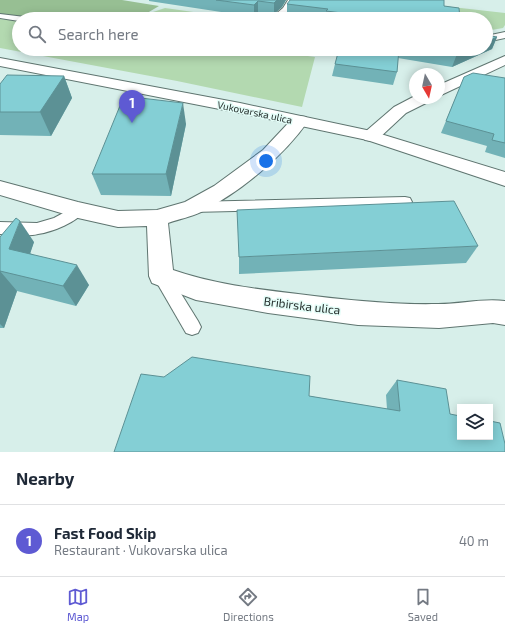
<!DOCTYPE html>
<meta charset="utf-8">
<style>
body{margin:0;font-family:"Exo 2",sans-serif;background:#f2f2f3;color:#1f2937}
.controls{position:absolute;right:12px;bottom:12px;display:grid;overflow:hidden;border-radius:0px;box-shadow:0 2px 10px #0003}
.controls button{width:36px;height:36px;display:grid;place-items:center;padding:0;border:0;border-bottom:1px solid #e0e1e3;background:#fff;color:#1f2937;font:20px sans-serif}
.compass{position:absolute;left:409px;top:68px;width:36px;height:36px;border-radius:50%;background:#fff;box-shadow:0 2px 10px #0003;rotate:171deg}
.you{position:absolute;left:266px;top:161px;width:14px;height:14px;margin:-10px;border:3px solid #fff;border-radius:50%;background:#1a73e8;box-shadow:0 0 0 6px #1a73e833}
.badge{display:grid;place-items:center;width:26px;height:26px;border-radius:50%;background:#5e5ad3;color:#fff;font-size:13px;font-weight:700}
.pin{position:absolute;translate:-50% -33px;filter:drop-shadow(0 1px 2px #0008)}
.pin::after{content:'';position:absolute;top:21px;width:14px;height:12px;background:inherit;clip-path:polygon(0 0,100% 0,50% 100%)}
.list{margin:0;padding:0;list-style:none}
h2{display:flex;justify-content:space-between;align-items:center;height:52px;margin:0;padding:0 16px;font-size:17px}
h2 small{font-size:13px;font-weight:400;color:#747a83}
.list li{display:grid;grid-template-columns:26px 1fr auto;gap:12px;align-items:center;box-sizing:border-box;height:72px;padding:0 16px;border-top:1px solid #e0e1e3}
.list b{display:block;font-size:15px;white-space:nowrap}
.list p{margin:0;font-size:13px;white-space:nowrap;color:#747a83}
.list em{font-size:13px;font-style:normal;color:#747a83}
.icon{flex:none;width:22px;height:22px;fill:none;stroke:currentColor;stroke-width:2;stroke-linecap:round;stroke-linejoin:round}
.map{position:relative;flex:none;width:505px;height:452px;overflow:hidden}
.search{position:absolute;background:#fff;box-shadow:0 2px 10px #0003;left:12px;right:12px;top:12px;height:44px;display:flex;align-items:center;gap:10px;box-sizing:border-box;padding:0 14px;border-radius:22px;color:#747a83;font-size:15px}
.sheet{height:124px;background:#fff}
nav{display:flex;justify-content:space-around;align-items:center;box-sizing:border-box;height:56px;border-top:1px solid #e0e1e3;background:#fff;font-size:11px;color:#747a83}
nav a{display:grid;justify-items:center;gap:2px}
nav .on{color:#5e5ad3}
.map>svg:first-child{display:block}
.green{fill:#b3d9b0}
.forest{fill:#97bf93}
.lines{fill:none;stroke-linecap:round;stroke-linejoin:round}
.lane-casing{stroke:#5f7570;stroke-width:2}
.street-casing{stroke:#5f7570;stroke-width:2}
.secondary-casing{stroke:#5f7570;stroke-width:2}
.lane{fill:#fff;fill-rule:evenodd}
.street{fill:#fff;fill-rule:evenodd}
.secondary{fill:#fff;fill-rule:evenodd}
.wall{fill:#72b2b7}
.shaded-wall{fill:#5c9195}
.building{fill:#84cfd5;stroke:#5c9195}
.labels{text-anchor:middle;stroke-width:3;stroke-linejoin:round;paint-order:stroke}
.far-street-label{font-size:10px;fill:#1e2725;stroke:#e4fdf8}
.street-label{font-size:12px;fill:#1e2725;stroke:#e4fdf8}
</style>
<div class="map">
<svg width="505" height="452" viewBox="0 0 505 452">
<rect width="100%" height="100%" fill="#d7efea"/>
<g class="green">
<path d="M443,6L505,13V25L503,28L486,31V19H458Z"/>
<path d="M165,8L243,19H143L153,12Z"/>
<path d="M0,19L19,21V49H257L315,57L302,107L177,81L0,48Z"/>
</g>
<path class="forest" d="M0,0H122L159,6L137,19H45L0,14Z"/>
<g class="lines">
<g class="lane-casing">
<g id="lane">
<path d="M288,0H296C289,12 285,19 270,19L283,8Z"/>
<path d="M0,14L25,17L29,19H19V21L0,18Z"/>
<path d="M505,32V38L486,42V36Z"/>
<path d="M405,197L410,198L412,202L410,206L405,207L192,212L187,211L185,207L187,203L192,202Z"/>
<path d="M78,205L83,206L85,210C78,222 52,232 38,234C27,237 12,234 0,234V222L37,223L54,218Z"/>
<path d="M161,269L167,271L198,321L201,327L198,333L192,335L186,333L153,276L155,271Z"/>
</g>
</g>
<g class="street-casing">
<g id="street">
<path d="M505,56V65L439,96V85Z"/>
<path d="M415,96V98H432L430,101L406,113L377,140L371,141L365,140L362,136L365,132L394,107Z"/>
<path d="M300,116L306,117L308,121C284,156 239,193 201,212C191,217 179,219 168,223L173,270C213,284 256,289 298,294C345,300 391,305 438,304C461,304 483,298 505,301V325L493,323L439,328L358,325L268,313L196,300L152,283L149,276L147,226L118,227L78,218L0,195V181L78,202L118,211L157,210L185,202L214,186L263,150L294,117Z"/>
</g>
</g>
<g class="secondary-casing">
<path id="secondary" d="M0,58L240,103L371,131L505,172V186L367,140L240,113L0,66Z"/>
</g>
<use href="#lane" class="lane"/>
<use href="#street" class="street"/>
<use href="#secondary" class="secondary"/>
</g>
<g class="wall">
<path d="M149,0H286L282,7L274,14L258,12L254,17L149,1Z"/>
<path d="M287,4L444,6L460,19H317L287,15Z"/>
<path d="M497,37L492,49L452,67L398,58L397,72L393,85L332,76L335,64L339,49H486Z"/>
<path d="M64,76L72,98L51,136L0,135V84Z"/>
<path d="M464,77L505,78V158L485,152L487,146L441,133Z"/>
<path d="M186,124L171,196L101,195L92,174Z"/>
<path d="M0,237L34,242L30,253L89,285L76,306L17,291L4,328H0Z"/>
<path d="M478,246L466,263L239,274V257Z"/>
<path d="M397,380L450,414L505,444L309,396L387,409L386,395Z"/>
</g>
<g class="shaded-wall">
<path d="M277,0H286L282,7L274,14V3Z"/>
<path d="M258,1V12L254,17V5Z"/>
<path d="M497,37L492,49L452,67L457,54L469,49H486V42Z"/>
<path d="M64,76L72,98L51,136L40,112Z"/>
<path d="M183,103L186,124L171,196L166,174Z"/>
<path d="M20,221L34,242L25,269L9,249Z"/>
<path d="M77,265L89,285L76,306L63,286Z"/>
<path d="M0,271L17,291L4,328L0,324Z"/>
</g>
<g class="building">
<path d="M216,0H277L274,3L258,1L254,5Z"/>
<path d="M290,0H444V6L459,8L460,19H349L350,14L326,11L328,9L287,4Z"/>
<path d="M486,35L497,37L486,42Z"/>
<path d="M339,49H399L397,72L335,64Z"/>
<path d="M425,49H469L457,54Z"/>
<path d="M473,73L505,78V143L492,140L494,134L446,121L464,77Z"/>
<path d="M7,75L64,76L40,112H0V84Z"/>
<path d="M124,96L183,103L166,174H92Z"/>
<path d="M454,201L478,246L239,257L237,210Z"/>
<path d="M16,218L20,221L9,249L77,265L63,286L0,271V272V237Z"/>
<path d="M192,357L310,376L309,396L400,411L397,380L446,389L450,414L460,416V437H490V421L500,423L505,444V452H114L141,374L164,377Z"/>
</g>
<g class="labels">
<g class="far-street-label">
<text transform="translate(255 112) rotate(12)" y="4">Vukovarska ulica</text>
</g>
<g class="street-label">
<text transform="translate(302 306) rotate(7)" y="4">Bribirska ulica</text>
</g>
</g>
</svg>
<div class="controls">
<button><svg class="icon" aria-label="layers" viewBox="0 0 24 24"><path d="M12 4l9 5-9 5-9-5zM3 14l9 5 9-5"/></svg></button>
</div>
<svg class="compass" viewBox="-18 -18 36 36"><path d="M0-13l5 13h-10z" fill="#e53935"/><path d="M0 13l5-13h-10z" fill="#747a83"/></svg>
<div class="you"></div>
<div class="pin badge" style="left:132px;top:123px">1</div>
<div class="search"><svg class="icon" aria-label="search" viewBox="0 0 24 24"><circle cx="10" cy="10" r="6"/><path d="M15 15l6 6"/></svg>Search here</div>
</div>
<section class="sheet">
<h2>Nearby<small></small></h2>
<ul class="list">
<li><span class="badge">1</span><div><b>Fast Food Skip</b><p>Restaurant · Vukovarska ulica</p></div><em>40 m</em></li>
</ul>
</section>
<nav>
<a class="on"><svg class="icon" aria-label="map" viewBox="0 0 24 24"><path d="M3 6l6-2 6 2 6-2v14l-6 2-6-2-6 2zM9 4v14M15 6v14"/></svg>Map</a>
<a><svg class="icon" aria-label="directions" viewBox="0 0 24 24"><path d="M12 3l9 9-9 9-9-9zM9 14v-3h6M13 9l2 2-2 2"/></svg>Directions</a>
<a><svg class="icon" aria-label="saved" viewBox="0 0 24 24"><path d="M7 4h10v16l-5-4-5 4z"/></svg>Saved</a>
</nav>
